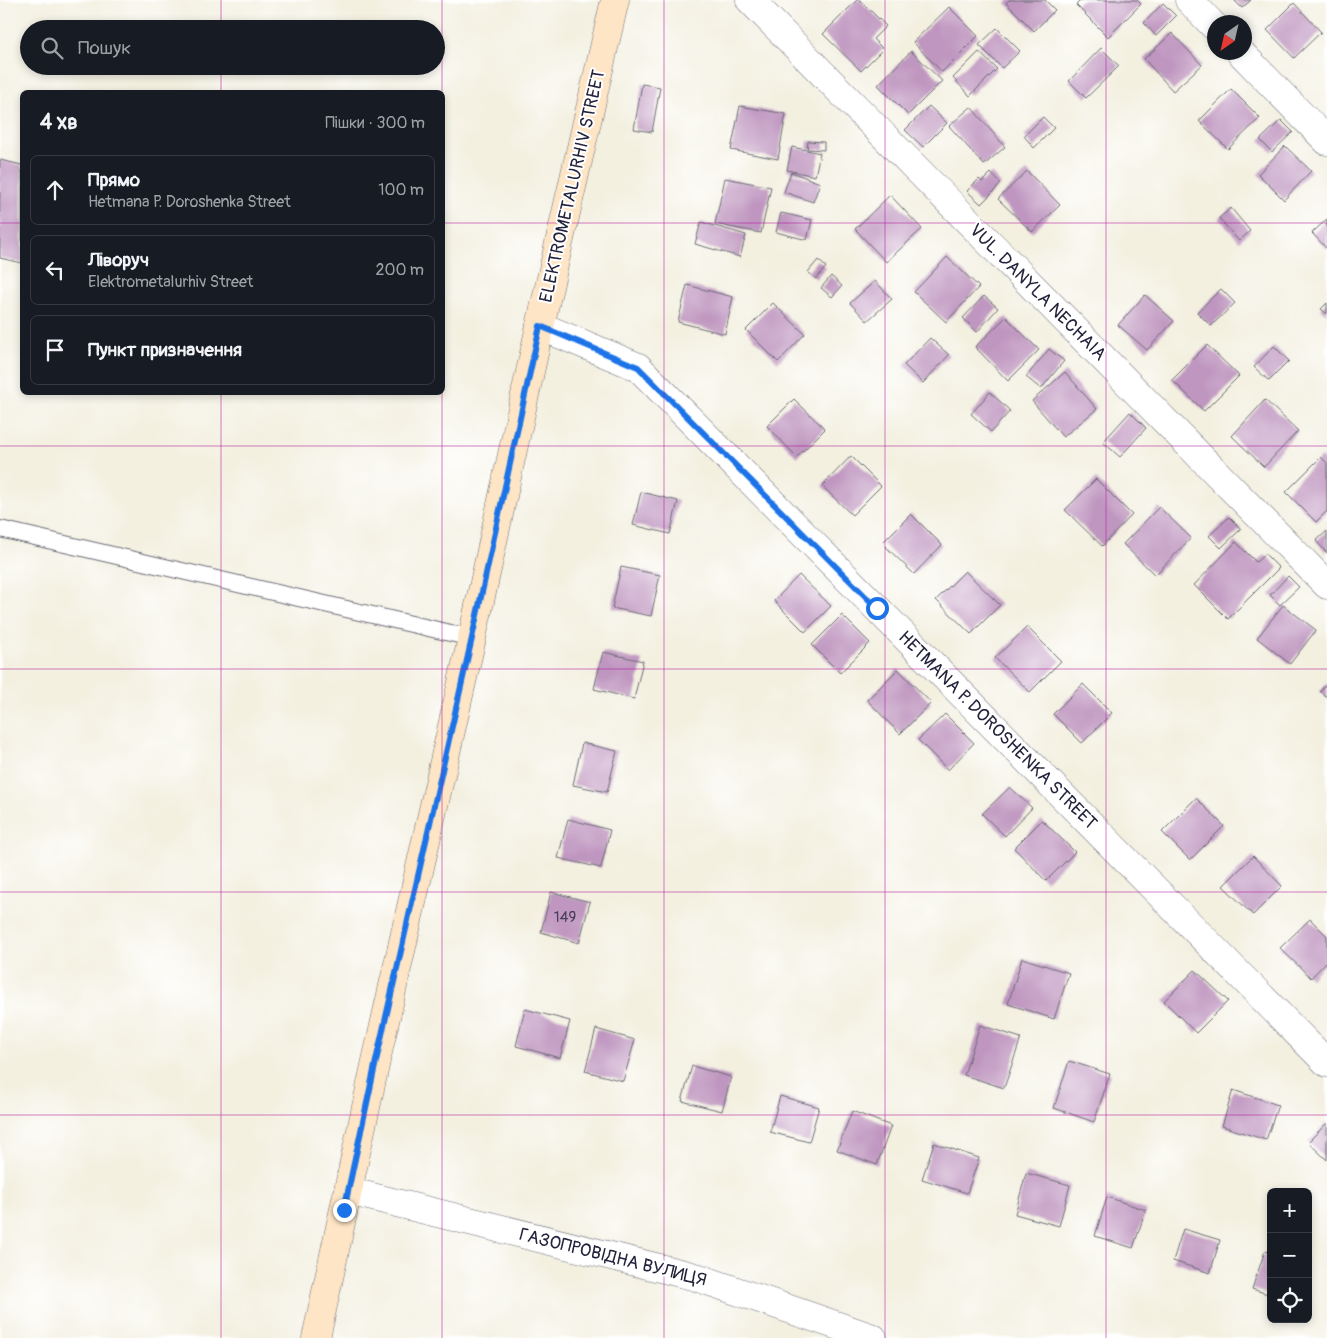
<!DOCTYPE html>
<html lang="uk">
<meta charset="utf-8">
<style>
body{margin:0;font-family:Pangolin,sans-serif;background:#242831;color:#f1f3f6}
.controls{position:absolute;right:15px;bottom:15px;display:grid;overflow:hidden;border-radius:8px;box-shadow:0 2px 8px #0003}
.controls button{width:45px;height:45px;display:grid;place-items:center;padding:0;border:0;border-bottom:1px solid #363941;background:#171b24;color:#f1f3f6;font:25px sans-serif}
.compass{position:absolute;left:1207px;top:15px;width:45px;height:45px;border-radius:50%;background:#171b24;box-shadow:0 2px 8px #0003;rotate:214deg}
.stop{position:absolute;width:15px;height:15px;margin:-11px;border:4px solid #1a73e8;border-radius:50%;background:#fff}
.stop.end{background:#1a73e8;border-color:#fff;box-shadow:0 1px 5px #0008}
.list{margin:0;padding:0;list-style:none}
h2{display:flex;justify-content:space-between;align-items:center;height:65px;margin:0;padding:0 20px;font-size:21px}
h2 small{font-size:16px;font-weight:400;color:#9ea1a6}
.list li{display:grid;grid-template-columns:32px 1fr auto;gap:15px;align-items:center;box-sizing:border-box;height:70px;margin:0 10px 10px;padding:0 10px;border:1px solid #363941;border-radius:8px}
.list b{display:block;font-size:19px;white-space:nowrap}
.list p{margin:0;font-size:16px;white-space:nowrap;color:#9ea1a6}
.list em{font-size:16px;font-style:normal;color:#9ea1a6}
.icon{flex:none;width:28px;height:28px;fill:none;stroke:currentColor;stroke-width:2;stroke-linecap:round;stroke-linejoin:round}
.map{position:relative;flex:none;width:1327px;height:1338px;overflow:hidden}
.search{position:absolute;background:#171b24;box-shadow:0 2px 8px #0003;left:20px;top:20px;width:425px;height:55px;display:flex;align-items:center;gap:12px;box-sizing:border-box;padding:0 18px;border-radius:28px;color:#9ea1a6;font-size:19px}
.panel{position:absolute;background:#171b24;box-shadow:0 2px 8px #0003;left:20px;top:90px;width:425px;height:305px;border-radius:8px}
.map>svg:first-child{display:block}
.building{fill:#bf96c0}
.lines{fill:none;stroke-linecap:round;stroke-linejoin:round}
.service-casing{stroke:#6b6a75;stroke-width:18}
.minor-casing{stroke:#6b6a75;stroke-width:29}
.secondary-casing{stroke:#6b6a75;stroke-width:29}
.service{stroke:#fff;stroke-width:16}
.minor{stroke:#fff;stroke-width:28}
.secondary{stroke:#fde5c5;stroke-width:28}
.route{stroke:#1a73e8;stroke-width:6}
.grid{fill:none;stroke:#b5179e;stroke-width:1;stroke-opacity:0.55}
.labels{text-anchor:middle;stroke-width:4;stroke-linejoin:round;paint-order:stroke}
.number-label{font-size:15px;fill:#493f5c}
.street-label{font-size:18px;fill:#22223b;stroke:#fff}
</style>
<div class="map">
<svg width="1327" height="1338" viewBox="0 0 1327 1338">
<rect width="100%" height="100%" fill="#fff"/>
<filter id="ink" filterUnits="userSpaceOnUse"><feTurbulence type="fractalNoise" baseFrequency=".02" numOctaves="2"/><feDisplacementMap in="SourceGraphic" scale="10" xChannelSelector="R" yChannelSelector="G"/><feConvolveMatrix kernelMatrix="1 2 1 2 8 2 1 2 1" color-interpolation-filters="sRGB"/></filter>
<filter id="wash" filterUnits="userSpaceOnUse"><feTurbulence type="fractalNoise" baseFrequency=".0096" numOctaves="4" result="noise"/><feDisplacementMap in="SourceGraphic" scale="20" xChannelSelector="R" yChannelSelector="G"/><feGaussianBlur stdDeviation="1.12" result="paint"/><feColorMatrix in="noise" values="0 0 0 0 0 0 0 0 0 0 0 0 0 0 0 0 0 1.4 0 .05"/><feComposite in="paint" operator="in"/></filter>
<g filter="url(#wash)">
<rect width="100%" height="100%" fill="#f3f0e0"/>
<g id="blocks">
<g class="building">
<path d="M857,0H860L886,26L873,39L883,49L861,71L823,34Z"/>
<path d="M1009,0H1045L1055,10L1034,31L1006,3Z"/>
<path d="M1081,0H1137L1141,4L1108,37L1076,5Z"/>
<path d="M1234,0H1251L1242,8Z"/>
<path d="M1163,3L1176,16L1156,36L1144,23Z"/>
<path d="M1294,3L1321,32L1294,58L1267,30Z"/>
<path d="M949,7L978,36L942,72L913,42Z"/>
<path d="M997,28L1020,51L1002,68L979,45Z"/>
<path d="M1172,33L1202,65L1173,91L1144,59Z"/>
<path d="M1101,48L1119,66L1086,98L1069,81Z"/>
<path d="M911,51L942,81L908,115L878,85Z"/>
<path d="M979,52L997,69L970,96L953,78Z"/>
<path d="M642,84L660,87L652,132L634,129Z"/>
<path d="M1231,89L1260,118L1228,149L1199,121Z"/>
<path d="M740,106L786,114L778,159L731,150Z"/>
<path d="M929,106L947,123L923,147L905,130Z"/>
<path d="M971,107L1005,147L984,165L949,126Z"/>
<path d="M1043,117L1054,128L1034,148L1024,136Z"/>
<path d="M1281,120L1293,132L1272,152L1260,140Z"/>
<path d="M808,141L824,142V150L807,149Z"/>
<path d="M1285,146L1311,171L1284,200L1258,174Z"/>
<path d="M792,147L820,153L815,176L787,170Z"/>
<path d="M0,160L22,165V263L0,258Z"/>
<path d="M1027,171L1060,205L1032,232L998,199Z"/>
<path d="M791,172L820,183L813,202L784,192Z"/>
<path d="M991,173L1001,184L981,204L967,191L979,179L982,182Z"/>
<path d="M725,178L771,187L761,233L715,224Z"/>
<path d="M890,195L922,229L886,262L855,229Z"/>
<path d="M1231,208L1250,231L1239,241L1219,218Z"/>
<path d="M781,213L812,220L807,240L776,232Z"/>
<path d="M1327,219V249L1312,233Z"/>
<path d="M701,222L746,235L740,257L695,244Z"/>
<path d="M947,257L979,287L946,322L914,292Z"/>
<path d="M818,260L826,267L816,279L808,272Z"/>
<path d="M831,276L842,286L832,297L821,288Z"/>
<path d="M875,281L892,299L867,321L850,303Z"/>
<path d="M687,285L733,297L725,334L678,322Z"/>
<path d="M1221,289L1235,303L1211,326L1197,312Z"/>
<path d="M1145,295L1174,321L1147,350L1118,325Z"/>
<path d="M984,296L998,308L977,332L963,318Z"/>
<path d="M773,303L805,334L778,362L746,330Z"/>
<path d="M1327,303V314L1321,309Z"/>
<path d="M1006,317L1039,350L1008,381L975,347Z"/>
<path d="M930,338L949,355L923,383L904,365Z"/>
<path d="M1207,345L1239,376L1204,411L1172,380Z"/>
<path d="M1274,346L1289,361L1269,381L1254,367Z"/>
<path d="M1049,349L1064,361L1041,389L1026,377Z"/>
<path d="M1065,372L1097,409L1063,437L1032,401Z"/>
<path d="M990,392L1010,411L991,432L971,414Z"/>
<path d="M794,399L825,429L797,457L767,426Z"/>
<path d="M1265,400L1298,431L1264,467L1232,436Z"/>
<path d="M1130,412L1146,428L1120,457L1103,442Z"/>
<path d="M851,456L881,486L852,515L822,486Z"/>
<path d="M1321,457L1327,463V511L1316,522L1286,492Z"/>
<path d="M1096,479L1132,515L1102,546L1065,510Z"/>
<path d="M641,492L678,501L670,534L633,525Z"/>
<path d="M1159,507L1191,538L1155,575L1123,544Z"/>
<path d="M911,514L942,545L914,574L882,543Z"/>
<path d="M1229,517L1241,529L1221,548L1209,536Z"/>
<path d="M1327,531V553L1316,541Z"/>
<path d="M1236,542L1256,562L1265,554L1279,568L1228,619L1194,585Z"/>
<path d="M621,567L660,575L651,616L612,608Z"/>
<path d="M965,571L1000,605L971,634L936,600Z"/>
<path d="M799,575L831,606L805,632L774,601Z"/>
<path d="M1288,576L1299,587L1280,605L1270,595Z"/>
<path d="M1283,605L1316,630L1290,664L1257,638Z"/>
<path d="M842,615L870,643L840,673L812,645Z"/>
<path d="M1027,627L1061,661L1030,692L995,658Z"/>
<path d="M603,652L643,661L634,699L594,689Z"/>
<path d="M898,669L931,703L900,734L867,700Z"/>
<path d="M1327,683V697L1320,691Z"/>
<path d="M1083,684L1112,713L1082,743L1053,714Z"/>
<path d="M945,714L974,743L948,770L918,740Z"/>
<path d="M582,743L617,751L607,792L573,785Z"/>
<path d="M1010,787L1032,808L1005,836L982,814Z"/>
<path d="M1196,798L1224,826L1190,860L1162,832Z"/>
<path d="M568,819L610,830L601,868L558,858Z"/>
<path d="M1042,820L1075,852L1046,881L1014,848Z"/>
<path d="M1253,856L1282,886L1253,915L1223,886Z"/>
<path d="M551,892L590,902L579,943L541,932Z"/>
<path d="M1310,919L1327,936V961L1311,978L1280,948Z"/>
<path d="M1022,958L1069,973L1054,1019L1008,1004Z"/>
<path d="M1195,970L1228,1001L1196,1033L1164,1001Z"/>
<path d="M525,1009L570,1021L560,1058L516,1046Z"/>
<path d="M980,1025L1021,1038L1004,1088L964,1075Z"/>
<path d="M596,1029L635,1040L623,1081L585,1071Z"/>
<path d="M1069,1061L1110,1074L1094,1122L1054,1108Z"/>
<path d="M692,1066L731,1077L722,1111L682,1101Z"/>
<path d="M1233,1090L1278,1105L1266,1140L1222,1126Z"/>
<path d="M780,1096L819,1107L809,1142L770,1132Z"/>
<path d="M852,1111L891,1126L877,1165L837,1150Z"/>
<path d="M1327,1123V1160L1308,1142Z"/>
<path d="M934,1143L979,1158L967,1193L922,1179Z"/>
<path d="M1026,1173L1070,1185L1059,1226L1015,1214Z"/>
<path d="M1107,1197L1146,1210L1133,1248L1095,1236Z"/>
<path d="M1183,1229L1220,1240L1210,1273L1173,1261Z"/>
<path d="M1265,1251L1271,1253V1295L1252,1289Z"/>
</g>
</g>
</g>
<g filter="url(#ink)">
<use href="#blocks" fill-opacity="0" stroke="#6b6a75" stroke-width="1"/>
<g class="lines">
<g class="service-casing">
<path id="service" d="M0,529L472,638"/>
</g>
<g class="minor-casing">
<g id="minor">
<path d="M750,0L1327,585"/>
<path d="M1189,0L1214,26"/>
<path d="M1240,52L1327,141"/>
<path d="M540,326L638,367L1327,1063"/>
<path d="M348,1191L696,1277L873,1338"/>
</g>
</g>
<g class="secondary-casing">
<path id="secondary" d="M316,1338L376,1061L472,638L540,326L615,0"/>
</g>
<use href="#service" class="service"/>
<use href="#minor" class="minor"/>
<use href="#secondary" class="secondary"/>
</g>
</g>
<g class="lines" filter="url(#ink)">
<path class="route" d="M344,1210L376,1061L472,638L540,326L638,367L877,608"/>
</g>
<path class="grid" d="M221,0V29M442,0V92M664,0V1338M885,0V1338M1106,0V1338M221,66V92M0,223H22M442,223H1327M221,392V1338M442,392V1338M0,446H1327M0,669H1327M0,892H1327M0,1115H1327"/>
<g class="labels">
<g class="number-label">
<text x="565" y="922">149</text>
</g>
<g class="street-label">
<text transform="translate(572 186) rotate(-77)" y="6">ELEKTROMETALURHIV STREET</text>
<text transform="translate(1038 292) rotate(45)" y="6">VUL. DANYLA NECHAIA</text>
<text transform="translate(998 730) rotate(45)" y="6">HETMANA P. DOROSHENKA STREET</text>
<text transform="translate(613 1257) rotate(14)" y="6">ГАЗОПРОВІДНА ВУЛИЦЯ</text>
</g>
</g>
</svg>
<div class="controls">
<button>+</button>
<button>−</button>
<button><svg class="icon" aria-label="locate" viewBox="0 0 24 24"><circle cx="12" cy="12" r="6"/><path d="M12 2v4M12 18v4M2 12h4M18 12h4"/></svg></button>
</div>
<svg class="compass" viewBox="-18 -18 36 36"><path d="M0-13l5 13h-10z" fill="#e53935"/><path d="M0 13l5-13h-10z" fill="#9ea1a6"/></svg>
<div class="stop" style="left:877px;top:608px"></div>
<div class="stop end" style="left:344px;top:1210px"></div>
<div class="search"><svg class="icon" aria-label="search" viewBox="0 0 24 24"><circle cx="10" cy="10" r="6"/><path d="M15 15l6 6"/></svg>Пошук</div>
<section class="panel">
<h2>4 хв<small>Пішки · 300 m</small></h2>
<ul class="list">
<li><svg class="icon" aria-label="ahead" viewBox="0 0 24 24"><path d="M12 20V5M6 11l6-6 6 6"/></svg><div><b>Прямо</b><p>Hetmana P. Doroshenka Street</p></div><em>100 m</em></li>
<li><svg class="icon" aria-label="left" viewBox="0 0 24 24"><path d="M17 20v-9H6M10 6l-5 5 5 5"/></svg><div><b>Ліворуч</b><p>Elektrometalurhiv Street</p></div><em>200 m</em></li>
<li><svg class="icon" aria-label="arrive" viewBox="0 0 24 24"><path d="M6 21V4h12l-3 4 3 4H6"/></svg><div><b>Пункт призначення</b></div></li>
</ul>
</section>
</div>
